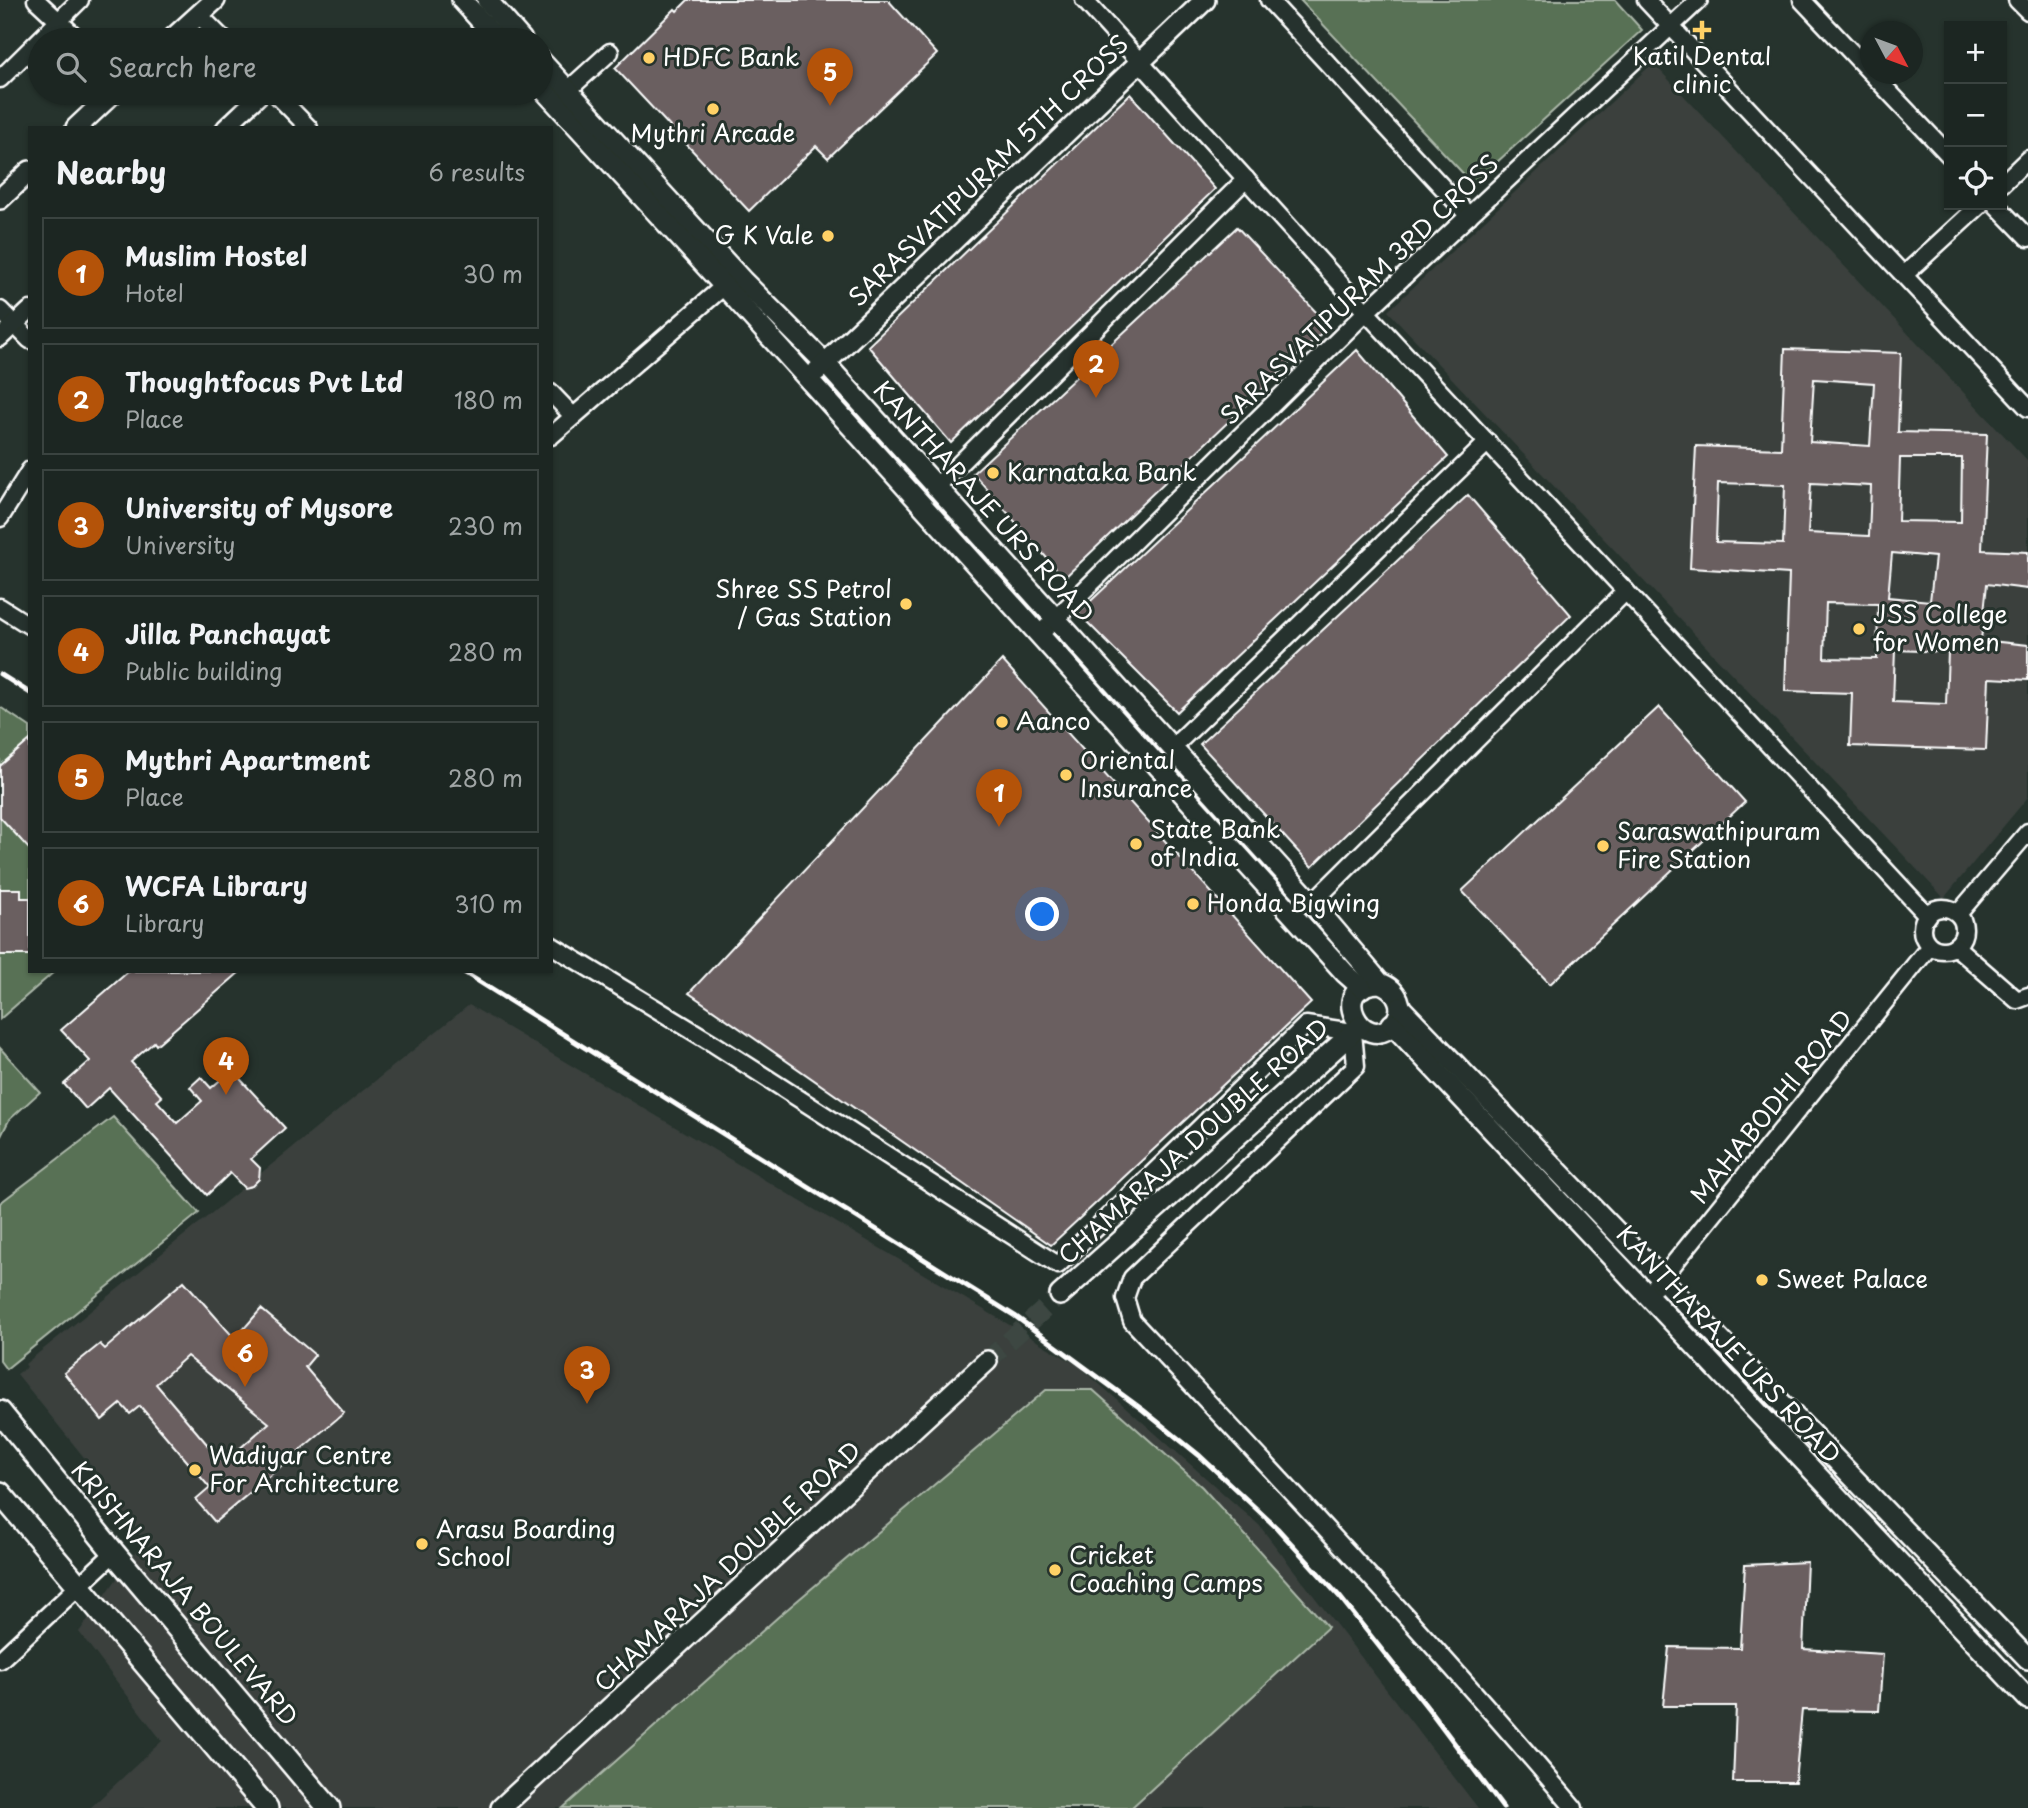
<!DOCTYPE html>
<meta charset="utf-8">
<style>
body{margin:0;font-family:"Playpen Sans",sans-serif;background:#252e2a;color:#f1f3f6}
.controls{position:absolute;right:21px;top:21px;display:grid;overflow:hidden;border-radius:0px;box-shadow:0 2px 5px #0004}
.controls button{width:63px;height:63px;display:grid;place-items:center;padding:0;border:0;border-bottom:2px solid #3a4340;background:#1c2622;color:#f1f3f6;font:35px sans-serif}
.compass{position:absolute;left:1860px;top:21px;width:63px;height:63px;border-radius:50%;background:#1c2622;box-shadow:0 2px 5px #0004;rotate:131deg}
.you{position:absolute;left:1043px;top:915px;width:24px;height:24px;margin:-18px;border:5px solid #fff;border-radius:50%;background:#1a73e8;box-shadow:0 0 0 10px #1a73e833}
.badge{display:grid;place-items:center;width:46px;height:46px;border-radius:50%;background:#b45309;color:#fff;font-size:23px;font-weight:700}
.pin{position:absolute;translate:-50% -58px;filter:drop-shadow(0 2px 4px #0008)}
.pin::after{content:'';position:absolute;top:37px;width:24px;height:21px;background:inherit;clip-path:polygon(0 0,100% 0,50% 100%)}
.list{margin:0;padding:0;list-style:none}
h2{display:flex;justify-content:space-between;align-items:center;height:91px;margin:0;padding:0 28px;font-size:30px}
h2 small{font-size:23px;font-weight:400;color:#a0a5a5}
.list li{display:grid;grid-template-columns:46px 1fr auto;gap:21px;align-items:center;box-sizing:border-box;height:112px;margin:0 14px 14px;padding:0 14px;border:2px solid #3a4340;border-radius:0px}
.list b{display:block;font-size:26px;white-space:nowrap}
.list p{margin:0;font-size:23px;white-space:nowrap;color:#a0a5a5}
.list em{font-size:23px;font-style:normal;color:#a0a5a5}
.icon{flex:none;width:38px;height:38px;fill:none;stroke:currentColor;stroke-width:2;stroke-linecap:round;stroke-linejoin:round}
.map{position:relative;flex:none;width:2028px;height:1808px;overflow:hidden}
.search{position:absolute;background:#1c2622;box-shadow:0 2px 5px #0004;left:28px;top:28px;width:525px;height:77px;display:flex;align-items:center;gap:18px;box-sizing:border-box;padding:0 24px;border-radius:38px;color:#a0a5a5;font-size:26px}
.panel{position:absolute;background:#1c2622;box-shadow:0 2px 5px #0004;left:28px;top:126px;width:525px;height:847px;border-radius:0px}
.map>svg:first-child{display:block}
.built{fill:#3a403d}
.green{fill:#597155;stroke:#acb8aa;stroke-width:2}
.building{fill:#6a5e61;stroke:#fff;stroke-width:2;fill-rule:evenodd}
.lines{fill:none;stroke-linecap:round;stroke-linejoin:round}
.tertiary-tunnel{stroke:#3c4742;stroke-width:19;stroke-dasharray:19 10;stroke-linecap:butt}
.minor-casing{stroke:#fff;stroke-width:21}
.tertiary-casing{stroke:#fff;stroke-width:24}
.secondary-casing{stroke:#fff;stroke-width:26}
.minor{stroke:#26332d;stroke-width:16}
.tertiary{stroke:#26332d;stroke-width:19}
.secondary{stroke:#26332d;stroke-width:21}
.rail{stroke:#fff;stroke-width:5}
.poi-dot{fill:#ffd166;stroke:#26332d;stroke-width:2.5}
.labels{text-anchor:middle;stroke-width:6;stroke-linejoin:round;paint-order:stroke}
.poi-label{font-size:24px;fill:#fff;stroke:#26332d;text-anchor:start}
.street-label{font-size:24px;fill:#fff;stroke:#26332d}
</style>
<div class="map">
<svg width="2028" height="1808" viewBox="0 0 2028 1808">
<rect width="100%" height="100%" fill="#26332d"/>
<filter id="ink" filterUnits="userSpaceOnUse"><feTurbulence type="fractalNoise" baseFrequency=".0143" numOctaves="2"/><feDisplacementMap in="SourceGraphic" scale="14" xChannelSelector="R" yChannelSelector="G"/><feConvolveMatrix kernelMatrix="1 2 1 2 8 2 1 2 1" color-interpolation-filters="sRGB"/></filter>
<g filter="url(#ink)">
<g class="built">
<path d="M1653,63L2028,461V797L1944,898L1388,311Z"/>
<path d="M469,1005L1079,1366L1259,1525L1478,1808H90L162,1741L79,1632L143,1542L107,1486L17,1374L27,1367L25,1364Z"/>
</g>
<g class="green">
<path d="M1300,0H1615L1642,30L1473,184Z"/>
<path d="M0,707L30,727V971H55L0,1019Z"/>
<path d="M0,1048L40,1092L9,1120L0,1138Z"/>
<path d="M113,1117L199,1213L6,1369L0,1361V1203Z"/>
<path d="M1046,1390H1093L1202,1487L1328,1627L1131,1808H563L778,1617Z"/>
</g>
<g class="building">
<path d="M688,0H888L937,54L828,158L816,146L749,211L615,68L675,9L677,11Z"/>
<path d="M1130,94L1215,189L951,443L868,346Z"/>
<path d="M1237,227L1329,326L1064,578L973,473Z"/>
<path d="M1785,349L1901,353L1898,432L1987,434L1982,550L2028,552V589L1987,584L1981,640L2028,645V680L1989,678L1986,750L1850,746L1852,693L1785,691L1789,574L1690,568L1696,446L1781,449ZM1814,379L1874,383L1870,446L1810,442ZM1900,458H1962L1961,522L1898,521ZM1718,483L1785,485L1783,544L1716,542ZM1811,483L1871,486L1869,536L1808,533ZM1892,553L1935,557L1930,601L1888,597ZM1826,603L1878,604L1877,659L1824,658ZM1895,650L1948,652L1946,704L1893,702Z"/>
<path d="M1357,350L1448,457L1177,712L1078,613Z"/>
<path d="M1468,495L1571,615L1312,867L1200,744Z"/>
<path d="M1002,660L1311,1003L1051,1245L689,993Z"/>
<path d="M1659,707L1745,802L1550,984L1462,891Z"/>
<path d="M30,740V850L0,817V766Z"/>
<path d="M0,889H21V898H30V955H0Z"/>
<path d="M129,971H241L156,1045L154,1042L131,1062L162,1097L157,1101L177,1123L202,1101L190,1087L201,1077L211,1088L232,1070L285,1128L251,1159L260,1168L259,1179L252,1186L244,1188L230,1173L207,1195L109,1088L86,1109L64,1084L90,1061L61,1030Z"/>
<path d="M184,1281L235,1339L261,1309L315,1355L305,1367L344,1413L215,1522L196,1500L210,1488L140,1406L130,1414L121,1404L102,1420L64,1373L100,1344L105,1349ZM187,1356L269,1423L223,1463L156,1384Z"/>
<path d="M1807,1562L1803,1649L1883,1654L1879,1711L1802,1710L1795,1782H1733L1736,1706H1663L1669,1647L1740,1648L1745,1565Z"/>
</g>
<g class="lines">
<path class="tertiary-tunnel" d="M987,1361L1060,1295"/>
<g class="minor-casing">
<g id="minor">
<path d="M36,0L79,40"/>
<path d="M1084,0L1366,312L1928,916"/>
<path d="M1269,0L1469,216"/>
<path d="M1646,0L2028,408"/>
<path d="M1802,0L1870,72"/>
<path d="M2017,0L2028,11"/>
<path d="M199,15L224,40"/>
<path d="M1872,74L1949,155"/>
<path d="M0,79L80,0"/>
<path d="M567,91L610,52"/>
<path d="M275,93L309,128"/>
<path d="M225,128L262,93"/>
<path d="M2002,184L2028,159"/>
<path d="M1996,205L2028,238"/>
<path d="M1904,275L1980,205"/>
<path d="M0,310L30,340"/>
<path d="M0,338L30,310"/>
<path d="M551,393L573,416"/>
<path d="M551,436L724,286"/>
<path d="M935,488L1246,179"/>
<path d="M0,518L30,470"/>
<path d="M0,607L30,626"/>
<path d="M1040,634L1366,312L1699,0"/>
<path d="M1172,748L1488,442"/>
<path d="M1312,903L1626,591"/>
<circle cx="1943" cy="929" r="21"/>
<path d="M1958,914L2028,832"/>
<path d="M551,945L714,1044L1058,1265L1306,1025L1353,1032L1356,1066L1132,1278L1125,1298L1132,1321C1282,1481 1433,1641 1574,1808"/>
<path d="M1955,946L2017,1000L2028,996"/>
<path d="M1655,1287L1930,946"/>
<path d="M0,1660L114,1553"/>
</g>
</g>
<g class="tertiary-casing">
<g id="tertiary">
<path d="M462,0L498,40"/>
<path d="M487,0L522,40"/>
<path d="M171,40L215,0"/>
<path d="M541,61L743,281L825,363L1312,903L1380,983C1397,989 1407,1008 1394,1023C1364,1058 1324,984 1380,983"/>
<path d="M541,87L724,286L1345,973L1362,988"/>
<path d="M76,128L113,93"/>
<path d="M0,199L30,171"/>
<path d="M817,371L1205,0"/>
<path d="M1400,1007L2028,1659"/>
<path d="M1392,1024L2028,1699"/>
<path d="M1060,1295L1360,1026"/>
<path d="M501,1808L987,1361"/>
</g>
</g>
<g class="secondary-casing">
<g id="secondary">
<path d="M0,1412L114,1553L329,1808"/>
<path d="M0,1493L267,1808"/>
</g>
</g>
<use href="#minor" class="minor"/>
<use href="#tertiary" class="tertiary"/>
<use href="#secondary" class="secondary"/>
<g class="rail">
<path d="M0,674L30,693"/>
<path d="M462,971L1015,1316L1143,1410L1200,1456L1277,1528L1340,1597L1431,1712L1503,1808"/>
</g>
</g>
</g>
<g class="poi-dot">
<path d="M1698.5 19.5h7v7h7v7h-7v7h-7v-7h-7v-7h7z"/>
<circle cx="649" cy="58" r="7"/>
<circle cx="713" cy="109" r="7"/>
<circle cx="828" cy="236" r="7"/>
<circle cx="993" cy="473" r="7"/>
<circle cx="906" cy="604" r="7"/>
<circle cx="1859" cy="629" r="7"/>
<circle cx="1002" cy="722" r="7"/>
<circle cx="1066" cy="775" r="7"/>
<circle cx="1136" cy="844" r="7"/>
<circle cx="1603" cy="846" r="7"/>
<circle cx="1193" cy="904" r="7"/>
<circle cx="1762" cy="1280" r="7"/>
<circle cx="195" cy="1470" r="7"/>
<circle cx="422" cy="1544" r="7"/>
<circle cx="1055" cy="1570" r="7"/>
</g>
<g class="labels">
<g class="poi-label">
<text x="1702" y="65" text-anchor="middle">Katil Dental<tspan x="1702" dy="28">clinic</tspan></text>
<text x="663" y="66">HDFC Bank</text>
<text x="713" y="142" text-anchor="middle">Mythri Arcade</text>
<text x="814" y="244" text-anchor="end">G K Vale</text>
<text x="1007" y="481">Karnataka Bank</text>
<text x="892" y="598" text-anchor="end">Shree SS Petrol<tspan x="892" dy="28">/ Gas Station</tspan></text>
<text x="1873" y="623">JSS College<tspan x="1873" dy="28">for Women</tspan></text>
<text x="1016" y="730">Aanco</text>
<text x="1080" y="769">Oriental<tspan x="1080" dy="28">Insurance</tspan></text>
<text x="1150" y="838">State Bank<tspan x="1150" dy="28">of India</tspan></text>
<text x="1617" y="840">Saraswathipuram<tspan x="1617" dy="28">Fire Station</tspan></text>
<text x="1207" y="912">Honda Bigwing</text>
<text x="1776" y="1288">Sweet Palace</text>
<text x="209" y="1464">Wadiyar Centre<tspan x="209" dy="28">For Architecture</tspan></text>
<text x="436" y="1538">Arasu Boarding<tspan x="436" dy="28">School</tspan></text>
<text x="1069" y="1564">Cricket<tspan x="1069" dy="28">Coaching Camps</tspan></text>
</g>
<g class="street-label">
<text transform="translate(989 171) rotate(-44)" y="8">SARASVATIPURAM 5TH CROSS</text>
<text transform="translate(1360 290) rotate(-44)" y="8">SARASVATIPURAM 3RD CROSS</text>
<text transform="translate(983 502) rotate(48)" y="8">KANTHARAJE URS ROAD</text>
<text transform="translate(1772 1107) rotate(-51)" y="8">MAHABODHI ROAD</text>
<text transform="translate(1194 1142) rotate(-42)" y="8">CHAMARAJA DOUBLE ROAD</text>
<text transform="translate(1728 1345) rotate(47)" y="8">KANTHARAJE URS ROAD</text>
<text transform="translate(728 1567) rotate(-43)" y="8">CHAMARAJA DOUBLE ROAD</text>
<text transform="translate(184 1594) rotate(50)" y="8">KRISHNARAJA BOULEVARD</text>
</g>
</g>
</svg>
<div class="controls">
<button>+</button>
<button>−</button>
<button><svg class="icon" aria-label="locate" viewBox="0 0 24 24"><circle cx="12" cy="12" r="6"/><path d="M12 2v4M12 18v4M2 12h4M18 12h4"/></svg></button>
</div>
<svg class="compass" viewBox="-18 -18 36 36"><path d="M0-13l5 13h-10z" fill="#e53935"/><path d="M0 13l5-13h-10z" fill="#a0a5a5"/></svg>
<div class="you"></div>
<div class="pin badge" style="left:999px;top:827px">1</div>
<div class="pin badge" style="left:1096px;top:398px">2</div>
<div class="pin badge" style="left:587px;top:1404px">3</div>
<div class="pin badge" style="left:226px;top:1095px">4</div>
<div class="pin badge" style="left:830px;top:106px">5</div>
<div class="pin badge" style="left:245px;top:1387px">6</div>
<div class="search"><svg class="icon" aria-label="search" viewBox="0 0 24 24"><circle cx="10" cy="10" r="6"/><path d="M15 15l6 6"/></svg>Search here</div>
<section class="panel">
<h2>Nearby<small>6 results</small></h2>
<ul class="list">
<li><span class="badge">1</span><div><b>Muslim Hostel</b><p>Hotel</p></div><em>30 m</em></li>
<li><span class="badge">2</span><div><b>Thoughtfocus Pvt Ltd</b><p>Place</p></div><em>180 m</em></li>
<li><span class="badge">3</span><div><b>University of Mysore</b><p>University</p></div><em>230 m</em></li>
<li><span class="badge">4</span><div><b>Jilla Panchayat</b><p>Public building</p></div><em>280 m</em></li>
<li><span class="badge">5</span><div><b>Mythri Apartment</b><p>Place</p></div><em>280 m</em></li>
<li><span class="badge">6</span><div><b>WCFA Library</b><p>Library</p></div><em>310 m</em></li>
</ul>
</section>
</div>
